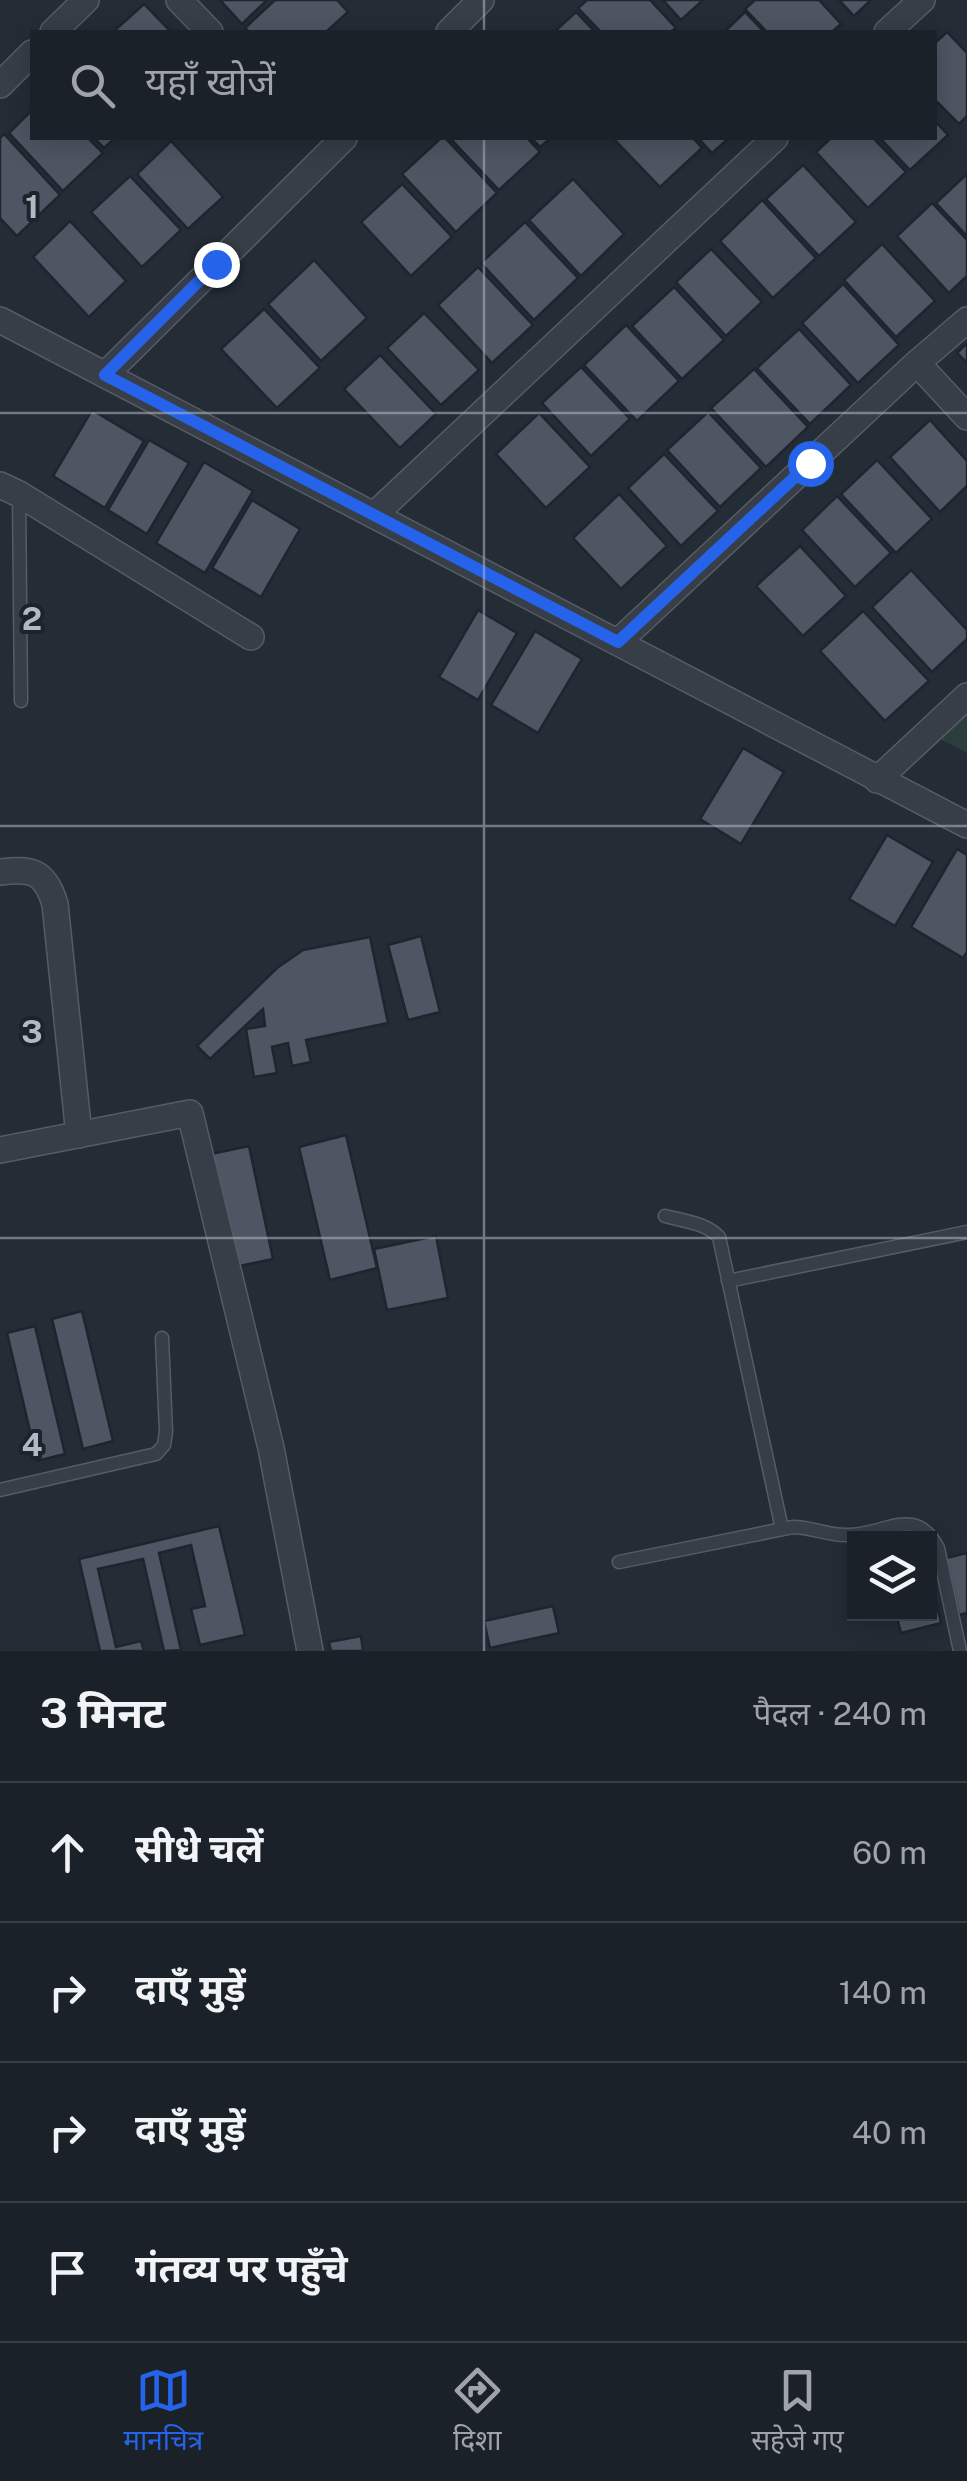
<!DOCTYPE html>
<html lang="hi">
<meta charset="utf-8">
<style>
body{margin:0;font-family:"Public Sans","Noto Sans Devanagari",sans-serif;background:#242930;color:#f1f3f6}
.controls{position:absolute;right:30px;bottom:30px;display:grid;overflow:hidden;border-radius:0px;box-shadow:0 5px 25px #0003}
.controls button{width:90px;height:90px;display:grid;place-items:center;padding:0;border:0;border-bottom:2px solid #393e45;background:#1b2128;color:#f1f3f6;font:50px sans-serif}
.stop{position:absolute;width:30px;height:30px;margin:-22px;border:8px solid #2563eb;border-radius:50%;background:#fff}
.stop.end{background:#2563eb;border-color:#fff;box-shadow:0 2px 10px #0008}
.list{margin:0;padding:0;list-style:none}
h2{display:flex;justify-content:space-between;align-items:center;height:130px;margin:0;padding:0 40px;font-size:42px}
h2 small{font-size:32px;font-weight:400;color:#a0a3a8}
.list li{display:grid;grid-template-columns:65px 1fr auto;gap:30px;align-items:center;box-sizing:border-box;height:140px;padding:0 40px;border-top:2px solid #393e45}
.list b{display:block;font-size:38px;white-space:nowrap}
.list em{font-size:32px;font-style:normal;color:#a0a3a8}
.icon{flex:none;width:55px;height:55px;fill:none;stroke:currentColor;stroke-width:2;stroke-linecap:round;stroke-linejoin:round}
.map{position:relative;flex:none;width:967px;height:1651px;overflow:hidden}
.search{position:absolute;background:#1b2128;box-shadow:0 5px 25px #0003;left:30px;right:30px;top:30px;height:110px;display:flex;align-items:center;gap:25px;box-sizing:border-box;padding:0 35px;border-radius:0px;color:#a0a3a8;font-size:38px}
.sheet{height:690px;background:#1b2128}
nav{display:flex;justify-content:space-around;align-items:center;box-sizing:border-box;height:140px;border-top:2px solid #393e45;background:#1b2128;font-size:28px;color:#a0a3a8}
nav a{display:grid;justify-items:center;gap:5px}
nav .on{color:#2563eb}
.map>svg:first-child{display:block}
.green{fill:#2c3d3d}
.building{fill:#4d5662;stroke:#1f252e;stroke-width:2.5}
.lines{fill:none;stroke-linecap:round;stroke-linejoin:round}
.service-casing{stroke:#555c65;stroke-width:15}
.minor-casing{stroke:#555c65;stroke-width:28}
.service{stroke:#373e47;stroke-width:12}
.minor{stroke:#373e47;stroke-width:25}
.route{stroke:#2563eb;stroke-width:12}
.grid{fill:none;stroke:#b2b9c3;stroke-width:2.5;stroke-opacity:0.55}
.grid-label{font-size:32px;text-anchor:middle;font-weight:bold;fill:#b2b9c3;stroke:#1d232c;stroke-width:8;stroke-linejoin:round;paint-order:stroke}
</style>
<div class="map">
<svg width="967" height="1651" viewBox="0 0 967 1651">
<rect width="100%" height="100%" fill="#242c36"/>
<path class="green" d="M967,712V753L938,738Z"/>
<g class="building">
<path d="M220,0H267L242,24Z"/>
<path d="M275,0H337L348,12L326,32H249L245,28Z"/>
<path d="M587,0H650L676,28L670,32H601L578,8Z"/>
<path d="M663,0H703L681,20Z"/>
<path d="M755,0H819L841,24L832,32H767L745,9Z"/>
<path d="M839,0H871L854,16Z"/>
<path d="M144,4L171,32H113Z"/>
<path d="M576,12L595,32H554Z"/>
<path d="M745,12L764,32H724Z"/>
<path d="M947,32L967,53V116L959,124L934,99V44Z"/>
<path d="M32,110V138H88L103,153L63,191L9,133Z"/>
<path d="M934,120L948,135L910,170L880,138H934Z"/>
<path d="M4,134L60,195L17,236L0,218V138Z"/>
<path d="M94,138H115L104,148Z"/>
<path d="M441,138H445L497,193L456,232L402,174Z"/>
<path d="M450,138H527L540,152L499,190Z"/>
<path d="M531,138H551L540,147Z"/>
<path d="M613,138H693L702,148L660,187Z"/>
<path d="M698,138H729L712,153Z"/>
<path d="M831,138H873L906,172L868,208L816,152Z"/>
<path d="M171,141L223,197L188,229L137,174Z"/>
<path d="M803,165L856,222L819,256L766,199Z"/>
<path d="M967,174V236L936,203Z"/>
<path d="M130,176L181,230L142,267L91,212Z"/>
<path d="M573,179L624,234L581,276L529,220Z"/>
<path d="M402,184L452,237L411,276L361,222Z"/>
<path d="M762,200L816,258L773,298L720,241Z"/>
<path d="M932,203L967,240V276L949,293L897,236Z"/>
<path d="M70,221L126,281L89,317L33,257Z"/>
<path d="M525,222L578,278L534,320L481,263Z"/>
<path d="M882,244L935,301L896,337L844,280Z"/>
<path d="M711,249L762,302L726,336L676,282Z"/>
<path d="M314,260L367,318L321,361L268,304Z"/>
<path d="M478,267L533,325L492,363L438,305Z"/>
<path d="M843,284L899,345L858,383L802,323Z"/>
<path d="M674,287L724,340L682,379L632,326Z"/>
<path d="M264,309L320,368L277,408L221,349Z"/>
<path d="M424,313L479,370L441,405L387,348Z"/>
<path d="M626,325L679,381L637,421L584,365Z"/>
<path d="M799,329L851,385L810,424L757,368Z"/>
<path d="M967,343V363L957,353Z"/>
<path d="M380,355L436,414L400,448L344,389Z"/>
<path d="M581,367L630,419L591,456L542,403Z"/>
<path d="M754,369L808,427L766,467L711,408Z"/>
<path d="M92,410L144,441L105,508L53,476Z"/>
<path d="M708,412L761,468L720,507L667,450Z"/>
<path d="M539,413L590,467L546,508L496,454Z"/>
<path d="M930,420L967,461V486L940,512L890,457Z"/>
<path d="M149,440L189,463L147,534L108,510Z"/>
<path d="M664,454L718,511L681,546L628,488Z"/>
<path d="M877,460L932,519L896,553L841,494Z"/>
<path d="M204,462L253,491L205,573L156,543Z"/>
<path d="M619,494L667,546L621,589L573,538Z"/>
<path d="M837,496L891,553L855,587L802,530Z"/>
<path d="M252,500L300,529L261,597L212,568Z"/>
<path d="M800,546L846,596L803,636L756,586Z"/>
<path d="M911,570L967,630V639L932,672L872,607Z"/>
<path d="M478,610L517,633L478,700L439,677Z"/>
<path d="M863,611L929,681L885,721L820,651Z"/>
<path d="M535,631L582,659L538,733L491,705Z"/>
<path d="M743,748L784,772L741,844L700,819Z"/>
<path d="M887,835L933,862L895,926L849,899Z"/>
<path d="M957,849L967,855V952L963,958L911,927Z"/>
<path d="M421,936L440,1012L408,1020L388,945Z"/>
<path d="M370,937L388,1023L306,1040L311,1062L292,1066L288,1043L272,1047L277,1073L254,1077L246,1029L265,1026L263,1009L210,1059L197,1046L277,968L303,950Z"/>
<path d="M346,1135L377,1268L330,1280L299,1147Z"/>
<path d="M249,1146L273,1259L235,1267L211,1154Z"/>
<path d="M436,1236L448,1298L387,1310L374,1249Z"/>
<path d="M82,1311L113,1441L83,1449L52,1319Z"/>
<path d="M35,1326L65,1454L37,1461L7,1333Z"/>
<path d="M219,1526L245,1635L200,1645L191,1609L205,1606L191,1545L159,1553L181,1650L164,1651L143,1559L98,1569L116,1647L141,1641L144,1651H100L79,1559Z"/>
<path d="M967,1553V1613L959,1615L946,1558Z"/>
<path d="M930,1574L941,1623L901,1633L896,1614H930Z"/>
<path d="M553,1606L559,1633L490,1648L484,1621Z"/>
<path d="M361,1636L363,1651H331L329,1642Z"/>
</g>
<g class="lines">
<g class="service-casing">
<g id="service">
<path d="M19,494L21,701"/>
<path d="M665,1216C684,1221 706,1223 719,1237L782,1529"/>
<path d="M728,1281L967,1232"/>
<path d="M0,1490L156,1454L164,1445L166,1432L162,1338"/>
<path d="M619,1562L793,1527C812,1527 829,1536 848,1535C886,1535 915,1504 938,1548L960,1651"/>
</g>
</g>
<g class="minor-casing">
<g id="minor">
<path d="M179,0L210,32"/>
<path d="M53,32L86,0"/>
<path d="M449,32L481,0"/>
<path d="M887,32L922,0"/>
<path d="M0,85L32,53"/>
<path d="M0,320L967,825"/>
<path d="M917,363L967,417"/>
<path d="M105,375L344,138"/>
<path d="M0,485L19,494L251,637"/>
<path d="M374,515L775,138"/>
<path d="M618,642L917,363L967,320"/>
<path d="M877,780L967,696"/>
<path d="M0,872C32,868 45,871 55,904L79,1135"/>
<path d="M0,1150L190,1113L271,1448L310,1651"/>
</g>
</g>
<use href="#service" class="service"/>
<use href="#minor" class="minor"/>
</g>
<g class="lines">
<path class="route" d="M216,264L105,375L618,642L810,463"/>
</g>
<path class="grid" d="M484,0V32M484,138V1651M0,413H967M0,826H967M0,1238H967"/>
<g class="grid-label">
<text x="32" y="218">1</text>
<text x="32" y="630">2</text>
<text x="32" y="1043">3</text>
<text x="32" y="1456">4</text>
</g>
</svg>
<div class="controls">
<button><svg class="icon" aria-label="layers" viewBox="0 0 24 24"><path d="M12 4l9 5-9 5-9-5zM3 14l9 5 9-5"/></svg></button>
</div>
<div class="stop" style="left:810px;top:463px"></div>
<div class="stop end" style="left:216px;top:264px"></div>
<div class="search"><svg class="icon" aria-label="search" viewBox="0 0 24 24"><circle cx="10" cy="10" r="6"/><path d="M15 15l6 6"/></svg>यहाँ खोजें</div>
</div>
<section class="sheet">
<h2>3 मिनट<small>पैदल · 240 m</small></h2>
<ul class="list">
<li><svg class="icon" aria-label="ahead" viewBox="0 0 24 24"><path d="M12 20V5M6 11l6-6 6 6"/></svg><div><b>सीधे चलें</b></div><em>60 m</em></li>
<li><svg class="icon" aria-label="right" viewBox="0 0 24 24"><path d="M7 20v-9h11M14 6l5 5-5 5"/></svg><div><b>दाएँ मुड़ें</b></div><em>140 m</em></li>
<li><svg class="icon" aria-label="right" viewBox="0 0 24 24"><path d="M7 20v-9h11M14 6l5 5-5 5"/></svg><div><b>दाएँ मुड़ें</b></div><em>40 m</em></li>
<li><svg class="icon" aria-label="arrive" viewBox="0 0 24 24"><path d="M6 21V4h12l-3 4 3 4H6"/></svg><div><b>गंतव्य पर पहुँचे</b></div></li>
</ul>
</section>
<nav>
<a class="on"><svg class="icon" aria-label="map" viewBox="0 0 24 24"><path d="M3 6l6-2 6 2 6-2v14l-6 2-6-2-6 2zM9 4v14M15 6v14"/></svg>मानचित्र</a>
<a><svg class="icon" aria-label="directions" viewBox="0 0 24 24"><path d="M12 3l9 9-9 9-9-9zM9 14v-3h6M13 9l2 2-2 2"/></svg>दिशा</a>
<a><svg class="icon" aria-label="saved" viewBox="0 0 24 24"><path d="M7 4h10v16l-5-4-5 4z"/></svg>सहेजे गए</a>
</nav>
